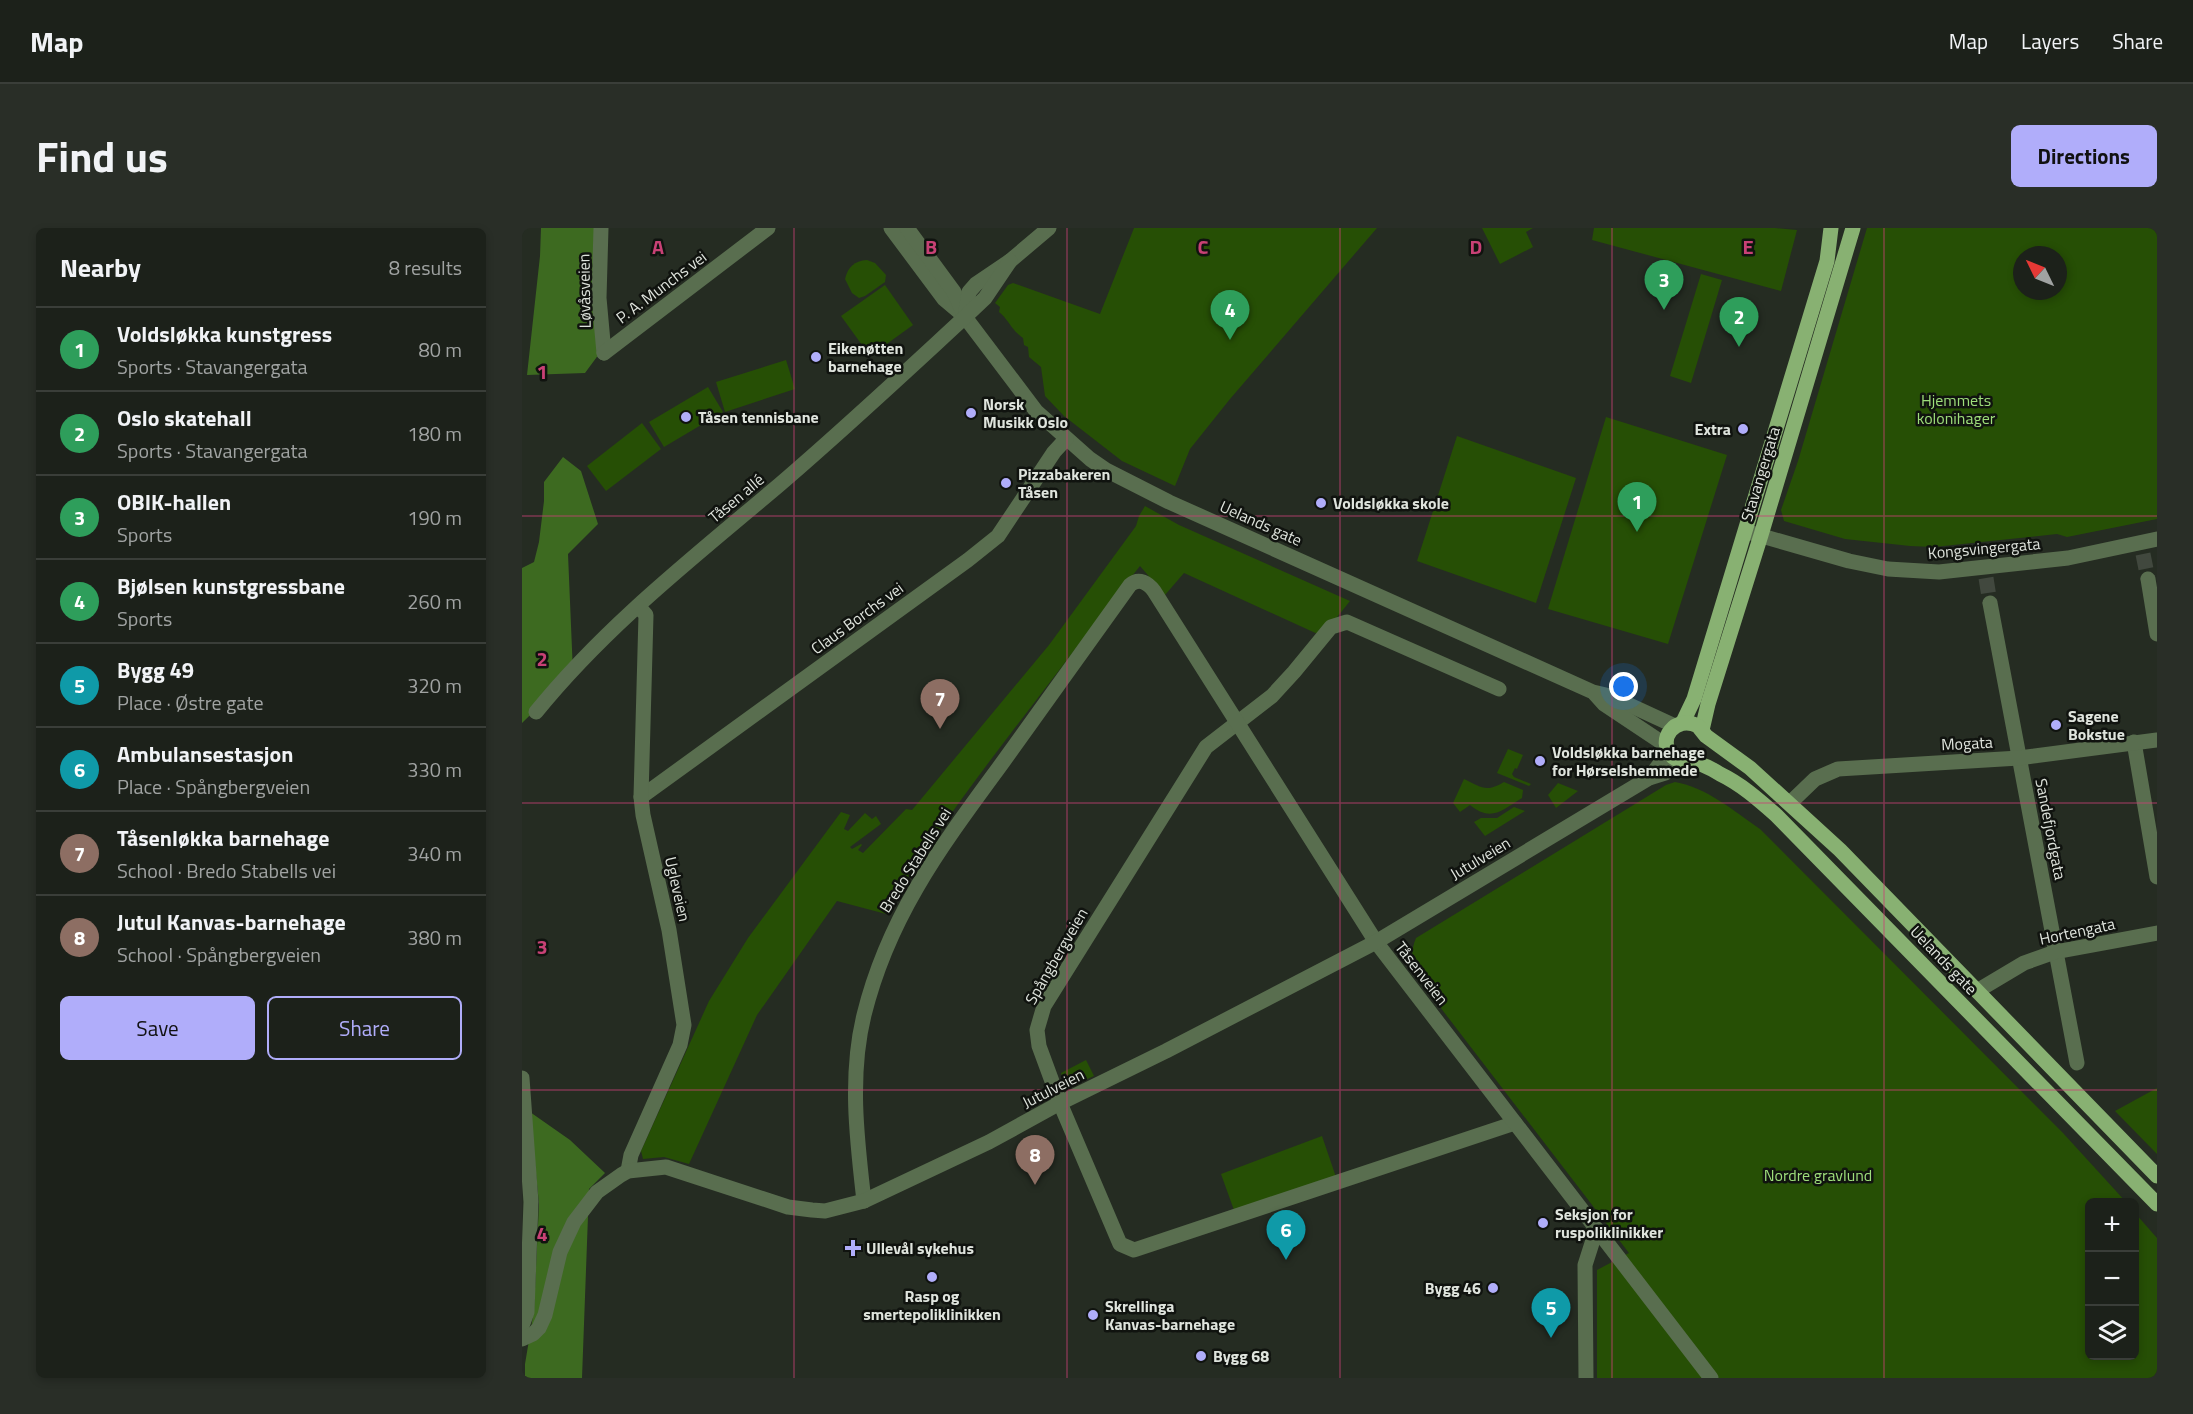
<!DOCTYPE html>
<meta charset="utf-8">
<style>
body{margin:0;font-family:"Titillium Web",sans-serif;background:#292e27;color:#f1f3f6}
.controls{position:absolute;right:18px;bottom:18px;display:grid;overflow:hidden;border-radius:9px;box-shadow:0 3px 9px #0003}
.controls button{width:54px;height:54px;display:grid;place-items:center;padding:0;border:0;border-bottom:2px solid #3a3e39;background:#1c211a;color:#f1f3f6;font:30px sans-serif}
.compass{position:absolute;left:1491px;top:18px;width:54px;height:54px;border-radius:50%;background:#1c211a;box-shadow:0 3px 9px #0003;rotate:313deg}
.you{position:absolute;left:1102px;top:459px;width:21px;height:21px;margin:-15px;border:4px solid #fff;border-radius:50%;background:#1a73e8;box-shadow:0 0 0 9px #1a73e833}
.badge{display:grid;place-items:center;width:39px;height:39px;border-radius:50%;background:#b0adfa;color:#fff;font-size:20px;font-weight:700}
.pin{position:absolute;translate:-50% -50px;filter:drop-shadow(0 2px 3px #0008)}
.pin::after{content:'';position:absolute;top:32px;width:21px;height:18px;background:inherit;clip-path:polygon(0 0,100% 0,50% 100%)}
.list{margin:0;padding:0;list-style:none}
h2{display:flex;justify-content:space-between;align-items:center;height:78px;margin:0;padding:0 24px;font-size:26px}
h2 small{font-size:20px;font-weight:400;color:#a0a3a2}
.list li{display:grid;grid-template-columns:39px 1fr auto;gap:18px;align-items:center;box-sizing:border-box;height:84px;padding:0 24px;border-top:2px solid #3a3e39}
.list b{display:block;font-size:22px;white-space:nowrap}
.list p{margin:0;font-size:20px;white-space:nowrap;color:#a0a3a2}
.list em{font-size:20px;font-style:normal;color:#a0a3a2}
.actions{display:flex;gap:12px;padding:18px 24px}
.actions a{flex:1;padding:14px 0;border:2px solid #b0adfa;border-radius:9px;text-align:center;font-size:21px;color:#b0adfa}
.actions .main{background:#b0adfa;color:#111}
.icon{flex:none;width:33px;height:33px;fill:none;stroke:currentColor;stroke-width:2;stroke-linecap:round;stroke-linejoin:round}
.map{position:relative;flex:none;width:1635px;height:1150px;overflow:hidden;border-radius:9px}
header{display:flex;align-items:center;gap:36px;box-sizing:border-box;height:84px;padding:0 30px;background:#1c211a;border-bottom:2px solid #3a3e39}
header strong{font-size:28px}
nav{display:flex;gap:33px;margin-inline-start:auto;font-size:21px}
.intro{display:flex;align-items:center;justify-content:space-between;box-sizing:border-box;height:144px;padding:0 36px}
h1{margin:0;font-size:42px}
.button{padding:15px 27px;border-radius:9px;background:#b0adfa;color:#111;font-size:21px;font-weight:700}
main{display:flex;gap:36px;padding:0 36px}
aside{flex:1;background:#1c211a;border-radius:9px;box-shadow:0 3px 9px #0003}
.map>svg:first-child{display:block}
.green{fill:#264f05;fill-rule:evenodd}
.forest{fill:#3d6a20}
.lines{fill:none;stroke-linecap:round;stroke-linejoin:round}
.minor-tunnel{stroke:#41483e;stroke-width:15;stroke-dasharray:15 8;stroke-linecap:butt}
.minor{stroke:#596e4f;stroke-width:15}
.major{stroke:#88b172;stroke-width:15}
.grid{fill:none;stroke:#c84175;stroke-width:1.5;stroke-opacity:0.55}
.poi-dot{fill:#b0adfa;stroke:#10130f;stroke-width:2}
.labels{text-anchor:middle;stroke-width:5;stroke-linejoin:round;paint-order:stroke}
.street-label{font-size:16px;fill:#dfe4dd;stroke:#10130f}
.poi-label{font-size:16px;font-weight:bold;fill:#dfe4dd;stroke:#10130f;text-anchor:start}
.park-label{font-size:16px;fill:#9ede7b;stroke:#10130f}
.grid-label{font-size:20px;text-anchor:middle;font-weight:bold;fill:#c84175;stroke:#10130f;stroke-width:5;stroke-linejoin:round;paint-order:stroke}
</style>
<header>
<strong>Map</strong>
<nav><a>Map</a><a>Layers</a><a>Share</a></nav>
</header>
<div class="intro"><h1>Find us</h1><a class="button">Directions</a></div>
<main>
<aside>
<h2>Nearby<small>8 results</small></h2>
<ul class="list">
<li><span class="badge" style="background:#2e9e5b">1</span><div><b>Voldsløkka kunstgress</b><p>Sports · Stavangergata</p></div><em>80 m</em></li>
<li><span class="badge" style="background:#2e9e5b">2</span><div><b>Oslo skatehall</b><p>Sports · Stavangergata</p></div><em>180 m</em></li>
<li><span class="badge" style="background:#2e9e5b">3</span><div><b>OBIK-hallen</b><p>Sports</p></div><em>190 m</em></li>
<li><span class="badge" style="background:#2e9e5b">4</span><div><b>Bjølsen kunstgressbane</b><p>Sports</p></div><em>260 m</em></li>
<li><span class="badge" style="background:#0f9aa8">5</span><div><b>Bygg 49</b><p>Place · Østre gate</p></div><em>320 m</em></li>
<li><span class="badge" style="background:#0f9aa8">6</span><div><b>Ambulansestasjon</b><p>Place · Spångbergveien</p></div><em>330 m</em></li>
<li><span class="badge" style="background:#8d6e63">7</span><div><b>Tåsenløkka barnehage</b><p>School · Bredo Stabells vei</p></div><em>340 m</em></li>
<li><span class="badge" style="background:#8d6e63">8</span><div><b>Jutul Kanvas-barnehage</b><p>School · Spångbergveien</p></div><em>380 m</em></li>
</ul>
<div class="actions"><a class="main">Save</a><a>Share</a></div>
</aside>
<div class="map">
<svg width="1635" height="1150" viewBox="0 0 1635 1150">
<rect width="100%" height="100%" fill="#252c22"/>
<g class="green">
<path d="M612,0H855L708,171L668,221L653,258L600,233L542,188L523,168L519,139L507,129L506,119L502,117L501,110C490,103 487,92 477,84L478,79L473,75L486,57L491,55L578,86Z"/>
<path d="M960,0H1011L1004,4L1011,19L978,36Z"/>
<path d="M1072,0H1253L1275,2L1259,63L1070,12Z"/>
<path d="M1345,0H1635V291L1545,309L1535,306L1412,319L1388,318L1323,311L1262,293L1259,282L1276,233ZM1500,27H1536V63H1500Z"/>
<path d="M345,32L353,35L364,47L363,54L343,68L337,70L330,65L323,51C326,39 332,33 345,32Z"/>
<path d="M1179,46L1200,52L1169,155L1148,148Z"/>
<path d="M363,57L391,97L348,128L319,88Z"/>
<path d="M264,132L273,161L203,184L194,154Z"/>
<path d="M186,159L201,184L142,219L127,194Z"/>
<path d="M1084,189L1205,227L1146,416L1026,381Z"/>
<path d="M120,195L139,221L84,263L65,238Z"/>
<path d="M935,208L1054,250L1014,375L895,333Z"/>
<path d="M623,278L657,297L828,373L800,408L662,345L643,367L618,338C574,393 532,449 489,505C444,564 401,622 364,686L315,673L235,787L167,936L142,929L121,931L119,923L187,773L226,710L319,584L328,587L322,601L326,603L343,585L350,591L354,588L359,596L328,619L330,621L339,616L340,617L336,622L341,625L384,581L390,582L527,417L614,298L617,288Z"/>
<path d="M986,521L1001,527L995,541L993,540L990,546L992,549L1009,556L1007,558L975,545Z"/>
<path d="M942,551C959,559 964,565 982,554L1001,562L1000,570C979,583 969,594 948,577L938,584L931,575Z"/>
<path d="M1153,554C1184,559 1212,583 1238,601L1541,905L1604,974H1568V1128H1612L1613,985L1635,1010V1150H1075V1042L1107,1025L895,749C890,734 888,724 894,710L1144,557Z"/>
<path d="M1036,555L1056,563L1034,580L1026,567Z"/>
<path d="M992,579L1003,583L963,608L952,594L959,590H975Z"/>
<path d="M564,832L572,848L561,853L558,846L542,854L539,845Z"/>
<path d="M1635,860V926L1593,883Z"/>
<path d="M800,908L815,952L713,985L699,946Z"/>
</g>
<g class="forest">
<path d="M19,0H74L77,126L63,145L5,147L18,28Z"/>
<path d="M41,229L59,243L76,296L46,326L51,445L0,495V340L12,334L17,314L22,273V254Z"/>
<path d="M8,884L48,912L83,945L67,961L60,1150H3V1136L12,1082L17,976Z"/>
</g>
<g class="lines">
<g class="minor-tunnel">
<path d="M1621,326L1626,351"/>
<path d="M1464,350L1468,375"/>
</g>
<g class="minor">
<path d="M79,0L77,70L82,125"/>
<path d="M369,0L422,71L441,87"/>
<path d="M385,0L432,64L443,89L514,183L568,231L584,242L647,274L1071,464L1088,468L1153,498"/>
<path d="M443,89L447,64L454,56L488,33L527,0"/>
<path d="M82,125L246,0"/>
<path d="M1226,304L1327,333L1366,341L1417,344L1546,330L1635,311"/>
<path d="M1626,351L1635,406"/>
<path d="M1468,375L1555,835"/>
<path d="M977,461L825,394L809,399L772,444L750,468L684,519L522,778L515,802L517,818L538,875L598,1016L612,1022L993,895"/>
<path d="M1073,466L1082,476L1145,518"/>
<path d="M14,484C82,400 167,333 250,263C316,207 379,148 443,89L463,70L488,33"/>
<path d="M1612,514L1635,649"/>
<path d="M1127,550L1147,524"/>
<path d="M119,569L446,332L476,308L532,224L544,211"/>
<path d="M1268,575L1293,551L1316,541L1497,530L1635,512"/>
<path d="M1455,763L1502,735L1533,724L1635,705"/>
<path d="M0,850L9,974L5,1084L0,1098"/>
<path d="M106,943L109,927L158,817L162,797L147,702L121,587L119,569L124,387L116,378"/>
<path d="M342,973C335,912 327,848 342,787C367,686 421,616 481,534C523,475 566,416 608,357C617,349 626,355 632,363L854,714L1189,1150"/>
<path d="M0,1111L11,1106L17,1100L23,1087L38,1024L52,994L75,964L99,947L106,943L144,939L266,979L290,982L303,983L342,973L467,914L538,875L644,823L854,714L1127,550L1143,545L1161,534"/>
<path d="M1064,1150L1063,1037L1071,1012L1078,1005"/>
</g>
<g class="major">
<path d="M1161,494L1172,471L1305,33L1309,0"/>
<path d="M1180,502L1186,476L1239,307L1331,0"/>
<path d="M1635,948L1318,622L1228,540L1184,508L1176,498C1154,486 1133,512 1151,529C1157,534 1162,533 1168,534C1177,534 1190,541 1198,546C1219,556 1237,572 1254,587L1635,976"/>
</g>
</g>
<path class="grid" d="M272,0V1150M545,0V1150M818,0V1150M1090,0V1150M1362,0V1150M0,288H1635M0,575H1635M0,862H1635"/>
<g class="poi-dot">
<circle cx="294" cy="129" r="6"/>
<circle cx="449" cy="185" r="6"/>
<circle cx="164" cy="189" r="6"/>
<circle cx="1221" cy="201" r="6"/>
<circle cx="484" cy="255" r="6"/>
<circle cx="799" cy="275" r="6"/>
<circle cx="1534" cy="497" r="6"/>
<circle cx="1018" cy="533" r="6"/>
<circle cx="1021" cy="995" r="6"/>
<path d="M328 1011h6v6h6v6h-6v6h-6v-6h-6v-6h6z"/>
<circle cx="410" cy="1049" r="6"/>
<circle cx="971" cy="1060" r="6"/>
<circle cx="571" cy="1087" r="6"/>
<circle cx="679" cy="1128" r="6"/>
</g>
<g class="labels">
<g class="street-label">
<text transform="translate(139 59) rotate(-37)" y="6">P. A. Munchs vei</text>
<text transform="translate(62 63) rotate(-91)" y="6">Løvåsveien</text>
<text transform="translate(1238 246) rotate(-73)" y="6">Stavangergata</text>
<text transform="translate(214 270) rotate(-40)" y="6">Tåsen allé</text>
<text transform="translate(739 295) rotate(24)" y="6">Uelands gate</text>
<text transform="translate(1462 320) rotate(-5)" y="6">Kongsvingergata</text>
<text transform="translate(335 390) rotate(-36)" y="6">Claus Borchs vei</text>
<text transform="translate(1445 515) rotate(-3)" y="6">Mogata</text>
<text transform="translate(1529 601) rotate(79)" y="6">Sandefjordgata</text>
<text transform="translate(958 630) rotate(-31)" y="6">Jutulveien</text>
<text transform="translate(393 632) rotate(-58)" y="6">Bredo Stabells vei</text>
<text transform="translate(156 661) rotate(77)" y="6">Ugleveien</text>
<text transform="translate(1555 703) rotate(-12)" y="6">Hortengata</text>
<text transform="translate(534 728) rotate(-60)" y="6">Spångbergveien</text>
<text transform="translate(1422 732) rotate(46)" y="6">Uelands gate</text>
<text transform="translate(900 745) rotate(52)" y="6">Tåsenveien</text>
<text transform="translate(531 860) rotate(-27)" y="6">Jutulveien</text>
</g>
<g class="poi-label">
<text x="306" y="126">Eikenøtten<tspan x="306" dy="18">barnehage</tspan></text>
<text x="461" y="182">Norsk<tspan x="461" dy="18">Musikk Oslo</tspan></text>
<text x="176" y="195">Tåsen tennisbane</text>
<text x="1209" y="207" text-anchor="end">Extra</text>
<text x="496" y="252">Pizzabakeren<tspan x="496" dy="18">Tåsen</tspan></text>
<text x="811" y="281">Voldsløkka skole</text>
<text x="1546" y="494">Sagene<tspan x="1546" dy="18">Bokstue</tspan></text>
<text x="1030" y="530">Voldsløkka barnehage<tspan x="1030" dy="18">for Hørselshemmede</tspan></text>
<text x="1033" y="992">Seksjon for<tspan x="1033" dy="18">ruspoliklinikker</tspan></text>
<text x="344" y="1026">Ullevål sykehus</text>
<text x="959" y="1066" text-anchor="end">Bygg 46</text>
<text x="410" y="1074" text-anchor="middle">Rasp og<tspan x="410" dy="18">smertepoliklinikken</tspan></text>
<text x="583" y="1084">Skrellinga<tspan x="583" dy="18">Kanvas-barnehage</tspan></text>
<text x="691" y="1134">Bygg 68</text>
</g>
<g class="park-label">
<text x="1434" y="178">Hjemmets<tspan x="1434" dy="18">kolonihager</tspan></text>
<text x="1296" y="953">Nordre gravlund</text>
</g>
</g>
<g class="grid-label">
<text x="136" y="26">A</text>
<text x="409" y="26">B</text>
<text x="681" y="26">C</text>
<text x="954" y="26">D</text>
<text x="1226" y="26">E</text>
<text x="20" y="151">1</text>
<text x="20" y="438">2</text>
<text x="20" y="726">3</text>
<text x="20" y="1013">4</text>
</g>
</svg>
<div class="controls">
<button>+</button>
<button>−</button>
<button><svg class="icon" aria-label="layers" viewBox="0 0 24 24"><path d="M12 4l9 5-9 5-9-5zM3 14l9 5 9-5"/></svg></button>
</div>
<svg class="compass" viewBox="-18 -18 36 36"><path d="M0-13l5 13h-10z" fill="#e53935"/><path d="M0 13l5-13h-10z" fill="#a0a3a2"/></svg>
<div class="you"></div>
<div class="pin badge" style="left:1115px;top:304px;background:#2e9e5b">1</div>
<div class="pin badge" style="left:1217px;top:119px;background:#2e9e5b">2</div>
<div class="pin badge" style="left:1142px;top:82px;background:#2e9e5b">3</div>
<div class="pin badge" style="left:708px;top:112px;background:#2e9e5b">4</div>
<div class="pin badge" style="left:1029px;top:1110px;background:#0f9aa8">5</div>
<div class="pin badge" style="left:764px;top:1032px;background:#0f9aa8">6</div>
<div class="pin badge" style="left:418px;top:501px;background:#8d6e63">7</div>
<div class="pin badge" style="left:513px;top:957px;background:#8d6e63">8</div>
</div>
</main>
